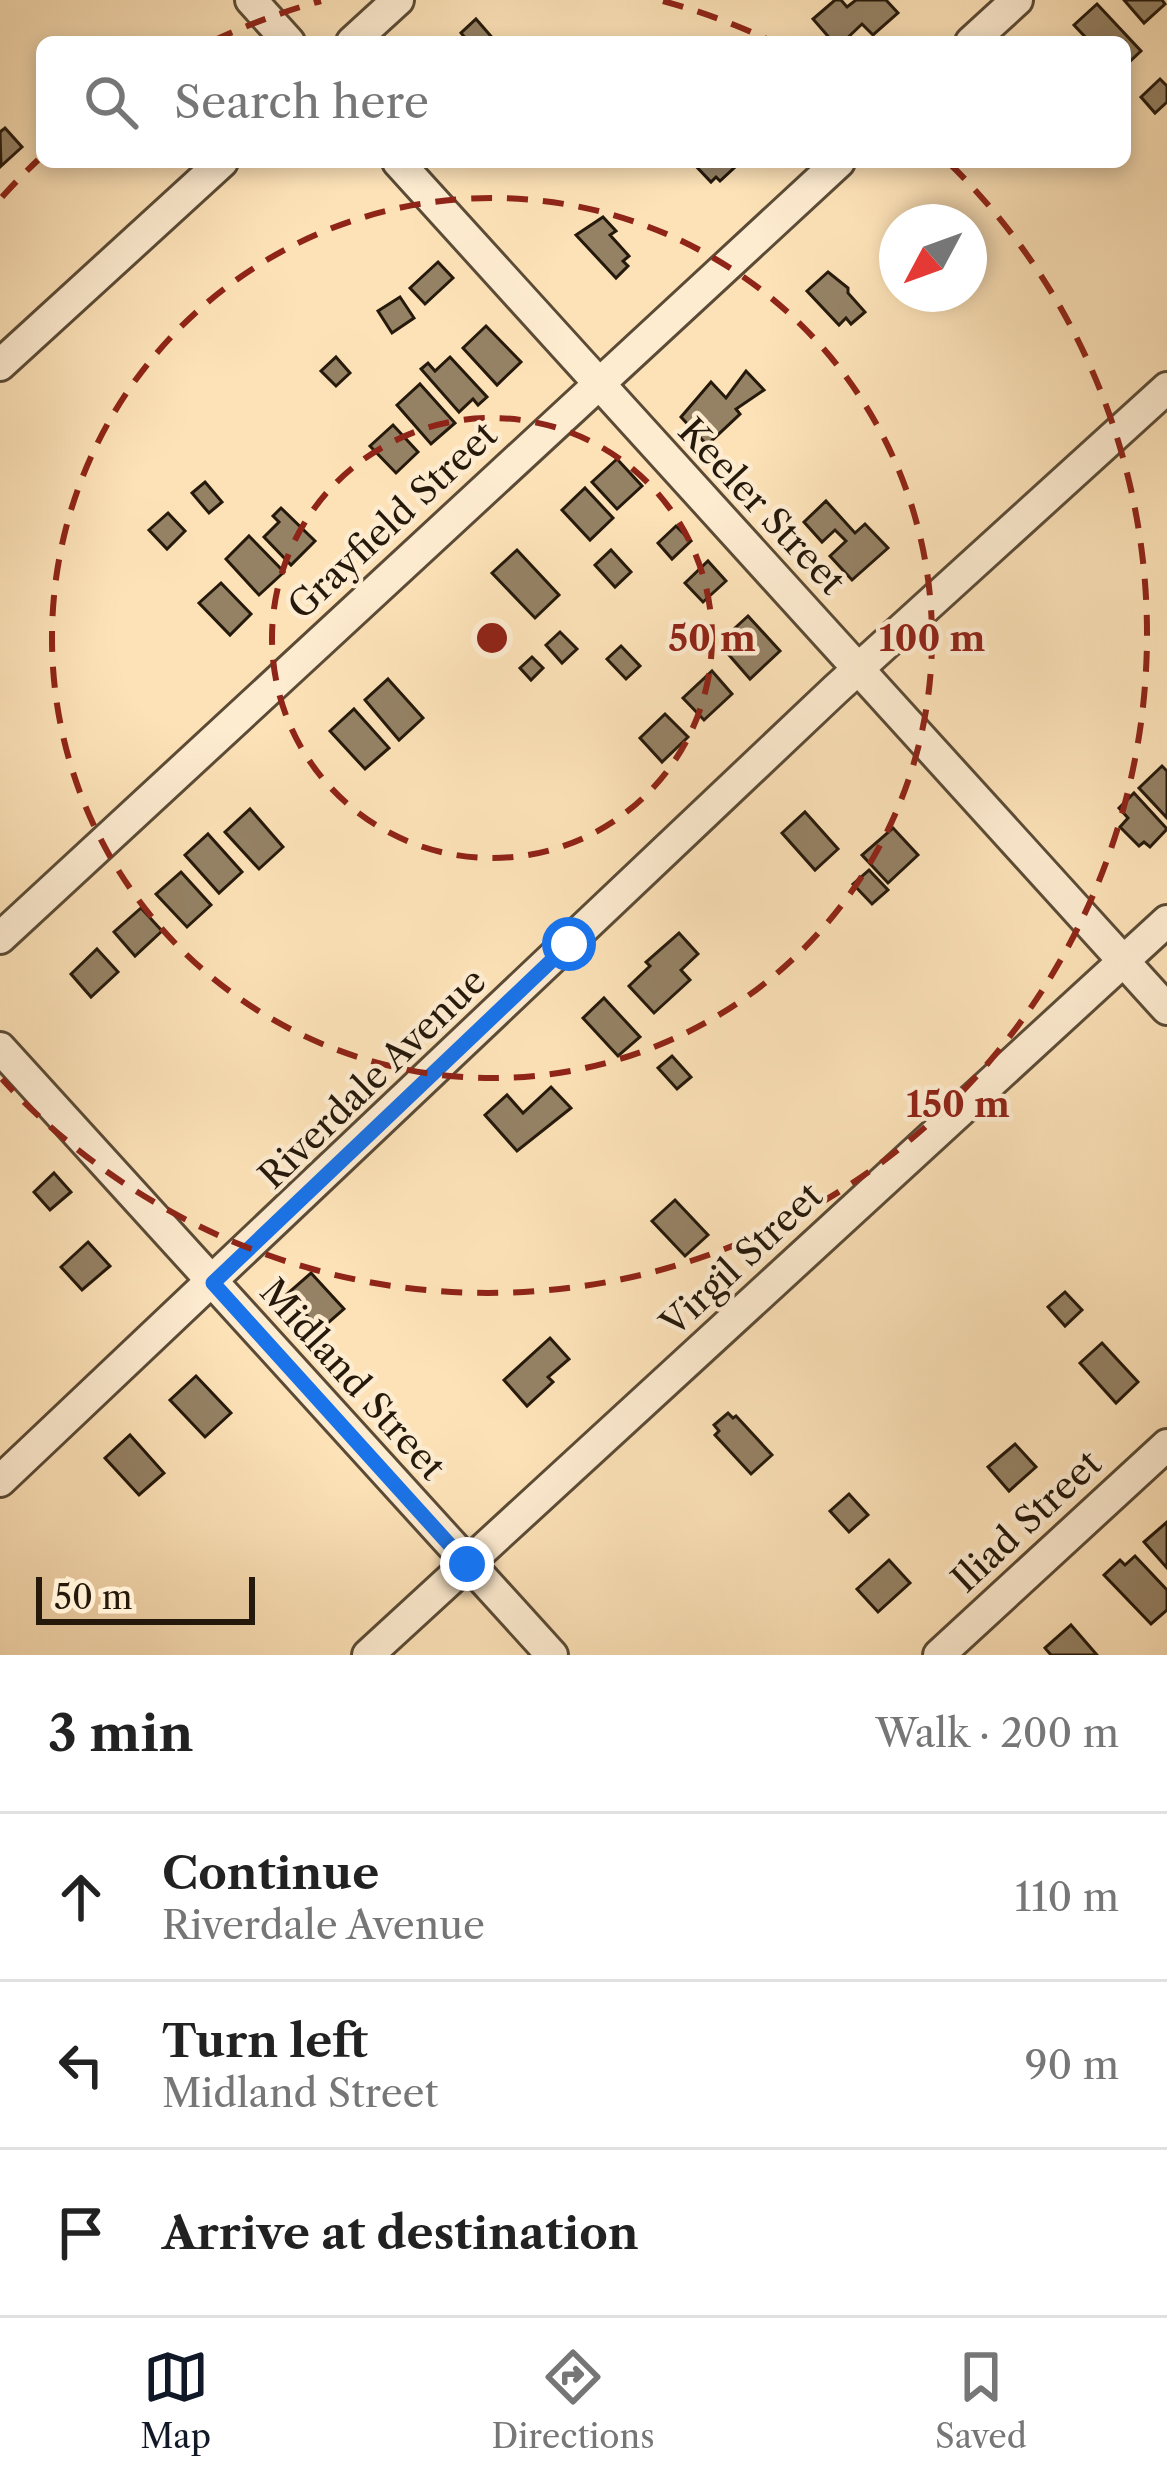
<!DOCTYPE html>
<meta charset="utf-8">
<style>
body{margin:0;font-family:"Libre Caslon Text",serif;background:#f6f6f6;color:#222}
.compass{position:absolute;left:879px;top:204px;width:108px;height:108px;border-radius:50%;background:#fff;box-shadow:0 6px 18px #0003;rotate:229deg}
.scale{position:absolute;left:36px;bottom:30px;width:219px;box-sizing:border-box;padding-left:12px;border:6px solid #25190b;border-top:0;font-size:33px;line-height:42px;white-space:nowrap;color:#25190b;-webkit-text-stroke:9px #feecd1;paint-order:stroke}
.stop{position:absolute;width:36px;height:36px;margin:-27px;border:9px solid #1a73e8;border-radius:50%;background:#fff}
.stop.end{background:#1a73e8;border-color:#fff;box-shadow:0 3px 12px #0008}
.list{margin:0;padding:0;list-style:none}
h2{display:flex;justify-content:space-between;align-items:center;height:156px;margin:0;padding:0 48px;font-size:51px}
h2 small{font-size:39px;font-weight:400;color:#767676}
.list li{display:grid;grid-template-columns:78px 1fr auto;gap:36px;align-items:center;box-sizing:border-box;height:168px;padding:0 48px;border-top:3px solid #e0e0e0}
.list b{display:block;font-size:45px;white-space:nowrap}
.list p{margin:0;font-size:39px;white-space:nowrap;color:#767676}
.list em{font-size:39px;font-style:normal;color:#767676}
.icon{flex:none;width:66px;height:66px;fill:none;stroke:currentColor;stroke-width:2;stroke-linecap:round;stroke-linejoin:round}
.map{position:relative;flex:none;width:1167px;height:1655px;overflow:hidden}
.search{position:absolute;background:#fff;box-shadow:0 6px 18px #0003;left:36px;right:36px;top:36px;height:132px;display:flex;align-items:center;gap:30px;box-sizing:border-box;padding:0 42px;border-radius:18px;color:#767676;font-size:45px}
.sheet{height:660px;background:#fff}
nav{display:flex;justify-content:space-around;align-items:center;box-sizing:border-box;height:168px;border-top:3px solid #e0e0e0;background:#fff;font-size:33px;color:#767676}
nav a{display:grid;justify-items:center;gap:6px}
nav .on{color:#111827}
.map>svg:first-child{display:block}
.building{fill:#958265;stroke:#25190b;stroke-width:3}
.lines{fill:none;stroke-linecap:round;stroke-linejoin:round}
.minor-casing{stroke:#5b4b36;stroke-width:36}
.minor{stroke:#feecd1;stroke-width:30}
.route{stroke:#1a73e8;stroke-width:15}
.ring{fill:none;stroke:#8f2418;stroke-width:6;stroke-dasharray:21 15}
.labels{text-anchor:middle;stroke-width:9;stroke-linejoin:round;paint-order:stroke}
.street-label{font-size:36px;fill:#25190b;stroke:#feecd1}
.centre{fill:#8f2418;stroke:#feecd1;stroke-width:6}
.ring-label{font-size:36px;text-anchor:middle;font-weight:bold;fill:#8f2418;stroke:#feecd1;stroke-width:9;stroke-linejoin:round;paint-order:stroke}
</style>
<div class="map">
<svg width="1167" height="1655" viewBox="0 0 1167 1655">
<rect width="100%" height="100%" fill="#fde2b8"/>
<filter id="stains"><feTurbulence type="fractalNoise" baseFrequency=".00167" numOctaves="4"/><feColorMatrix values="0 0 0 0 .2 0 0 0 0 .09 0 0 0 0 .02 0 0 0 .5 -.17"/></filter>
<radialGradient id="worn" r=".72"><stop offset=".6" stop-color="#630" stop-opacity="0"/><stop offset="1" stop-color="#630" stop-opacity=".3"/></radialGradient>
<g class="building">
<path d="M835,0H841L847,7L856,0H886L898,13L873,35L862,24L843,42H833L813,19Z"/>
<path d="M1124,0H1162L1165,4L1144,23Z"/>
<path d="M1097,4L1141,51L1125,66V42H1090L1074,25Z"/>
<path d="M476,19L496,42H463L466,39L461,33Z"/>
<path d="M1160,79L1167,86V102L1155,113L1141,97Z"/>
<path d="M5,128L22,147L1,166L0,132Z"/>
<path d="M692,162H733L735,167L720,181L716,177L711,182Z"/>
<path d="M603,217L616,231L610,235L629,256L623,261L628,266L616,278L576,235Z"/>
<path d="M438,262L453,278L425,304L410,288Z"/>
<path d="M828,272L848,288V293L865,312L851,324L846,318L839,325L807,291Z"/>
<path d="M400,297L414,318L392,333L378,311Z"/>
<path d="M486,326L521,362L497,385L463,348Z"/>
<path d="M336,357L350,373L336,386L321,371Z"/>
<path d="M450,357L487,397L478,405L473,399L459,412L421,369L428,363L435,371Z"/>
<path d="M746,371L764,390L736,409L740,414L707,445L681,417L711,382L726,398Z"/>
<path d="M420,384L455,423L431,444L397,405Z"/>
<path d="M393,425L418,452L396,473L370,446Z"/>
<path d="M617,459L642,486L617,509L592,482Z"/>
<path d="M205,482L222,502L209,513L192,493Z"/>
<path d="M585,488L613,518L590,540L562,510Z"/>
<path d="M826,501L855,533L865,524L888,548L852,580L830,556L846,541L835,530L822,542L804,522Z"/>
<path d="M281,508L315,541L291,565L264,537L279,522L273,516Z"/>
<path d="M168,513L185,531L167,549L149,530Z"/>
<path d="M676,526L691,541L672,559L658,543Z"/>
<path d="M249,536L284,572L259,595L226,559Z"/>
<path d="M517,550L559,595L535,618L492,573Z"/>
<path d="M611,550L631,572L615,587L595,565Z"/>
<path d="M708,561L726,581L703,602L685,583Z"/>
<path d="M221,583L251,614L230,635L199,603Z"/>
<path d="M748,616L780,651L750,679L729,655L746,639L735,628Z"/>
<path d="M560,632L577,649L562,663L546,645Z"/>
<path d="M621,646L640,666L626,679L607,659Z"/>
<path d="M532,657L543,668L531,680L520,668Z"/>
<path d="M712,671L732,694L704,720L683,698Z"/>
<path d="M388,679L423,718L399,740L365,700Z"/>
<path d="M354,709L389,748L365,769L330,731Z"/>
<path d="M665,714L688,737L662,762L640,738Z"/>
<path d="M1162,766L1167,771V818L1139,788Z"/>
<path d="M1134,793L1167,829L1150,847L1144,842L1139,846L1120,827L1128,818L1119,808Z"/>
<path d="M250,809L283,847L259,869L225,832Z"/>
<path d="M805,812L838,849L815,870L782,833Z"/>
<path d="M893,828L918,855L888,883L862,855Z"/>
<path d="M208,834L242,872L219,893L185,855Z"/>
<path d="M869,870L888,890L872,904L853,884Z"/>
<path d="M181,872L211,905L187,927L156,894Z"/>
<path d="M141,908L162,931L135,956L114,932Z"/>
<path d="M679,933L698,954L681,970L690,980L654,1013L629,986L650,966L646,962Z"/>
<path d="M97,949L118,972L91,997L71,974Z"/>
<path d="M604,998L640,1037L618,1056L583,1018Z"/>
<path d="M672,1056L691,1077L677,1089L658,1068Z"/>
<path d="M551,1087L571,1108L517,1151L485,1115L507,1095L523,1113Z"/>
<path d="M54,1173L71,1192L50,1210L34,1192Z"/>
<path d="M675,1200L708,1235L685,1256L652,1221Z"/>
<path d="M88,1242L110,1266L82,1290L61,1267Z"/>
<path d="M311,1273L344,1309L320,1330L287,1294Z"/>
<path d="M1065,1292L1082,1310L1065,1326L1048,1307Z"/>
<path d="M550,1338L569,1359L548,1377L553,1382L527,1406L504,1380Z"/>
<path d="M1102,1343L1138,1382L1116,1403L1080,1363Z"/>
<path d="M196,1376L231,1413L205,1437L170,1400Z"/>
<path d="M728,1413L733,1418L736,1416L772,1455L751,1474L715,1435L719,1431L714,1425Z"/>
<path d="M130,1435L164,1473L139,1495L105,1458Z"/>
<path d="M1015,1444L1036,1467L1009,1491L988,1467Z"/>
<path d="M849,1494L868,1515L849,1532L830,1511Z"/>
<path d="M1167,1522V1568L1144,1542Z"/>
<path d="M1135,1556L1167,1590V1610L1151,1624L1104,1575L1120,1560L1125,1565Z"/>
<path d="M889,1560L910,1583L878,1612L857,1589Z"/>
<path d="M1071,1625L1097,1655H1051L1045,1648Z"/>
</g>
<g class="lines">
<g class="minor-casing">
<g id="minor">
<path d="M251,0L289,42"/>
<path d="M352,42L398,0"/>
<path d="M971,42L1017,0"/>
<path d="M398,162L1167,1009"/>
<path d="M0,365L222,162"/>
<path d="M0,938L839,162"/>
<path d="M0,1048L552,1655"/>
<path d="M0,1481L836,689L1167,388"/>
<path d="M368,1655L1167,921"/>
<path d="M939,1655L1167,1445"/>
</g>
</g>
<use href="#minor" class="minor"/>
</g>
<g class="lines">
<path class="route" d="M467,1564L213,1283L569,944"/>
</g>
<g class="ring">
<circle cx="492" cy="638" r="220"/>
<circle cx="492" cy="638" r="440"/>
<path d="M2 197A659 659 0 0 1 38 160M213 41A659 659 0 0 1 321 1M663 1A659 659 0 0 1 771 41M950 164A659 659 0 1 1 2 1079"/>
</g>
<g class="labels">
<g class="street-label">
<text transform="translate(762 506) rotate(47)" y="13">Keeler Street</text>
<text transform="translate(392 520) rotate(-43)" y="13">Grayfield Street</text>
<text transform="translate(372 1078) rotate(-44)" y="13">Riverdale Avenue</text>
<text transform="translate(741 1259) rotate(-43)" y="13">Virgil Street</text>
<text transform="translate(353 1379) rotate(48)" y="13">Midland Street</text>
<text transform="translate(1026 1521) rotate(-43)" y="13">Iliad Street</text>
</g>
</g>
<circle cx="492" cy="638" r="18" class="centre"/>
<g class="ring-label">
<text x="712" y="651">50 m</text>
<text x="932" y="651">100 m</text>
<text x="958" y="1117">150 m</text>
</g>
<rect width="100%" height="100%" filter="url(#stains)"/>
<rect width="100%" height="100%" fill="url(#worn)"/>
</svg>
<svg class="compass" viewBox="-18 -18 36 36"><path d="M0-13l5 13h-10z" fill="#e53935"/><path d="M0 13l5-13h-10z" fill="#767676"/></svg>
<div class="scale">50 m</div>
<div class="stop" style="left:569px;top:944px"></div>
<div class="stop end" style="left:467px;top:1564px"></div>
<div class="search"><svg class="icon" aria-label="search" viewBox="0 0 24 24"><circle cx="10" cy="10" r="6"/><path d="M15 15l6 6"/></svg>Search here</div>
</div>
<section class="sheet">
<h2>3 min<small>Walk · 200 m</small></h2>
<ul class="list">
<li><svg class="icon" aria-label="ahead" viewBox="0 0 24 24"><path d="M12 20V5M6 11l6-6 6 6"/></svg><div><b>Continue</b><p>Riverdale Avenue</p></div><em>110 m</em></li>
<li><svg class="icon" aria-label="left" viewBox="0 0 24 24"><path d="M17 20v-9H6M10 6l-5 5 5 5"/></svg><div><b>Turn left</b><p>Midland Street</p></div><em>90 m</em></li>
<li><svg class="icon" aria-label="arrive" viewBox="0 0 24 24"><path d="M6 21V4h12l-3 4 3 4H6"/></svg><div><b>Arrive at destination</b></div></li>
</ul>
</section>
<nav>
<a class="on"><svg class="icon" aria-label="map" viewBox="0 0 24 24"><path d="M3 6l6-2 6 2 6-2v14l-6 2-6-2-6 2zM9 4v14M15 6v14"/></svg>Map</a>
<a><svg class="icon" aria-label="directions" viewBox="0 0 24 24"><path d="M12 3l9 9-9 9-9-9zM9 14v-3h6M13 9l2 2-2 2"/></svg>Directions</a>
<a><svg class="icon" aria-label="saved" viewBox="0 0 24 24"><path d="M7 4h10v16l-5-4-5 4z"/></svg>Saved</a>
</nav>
